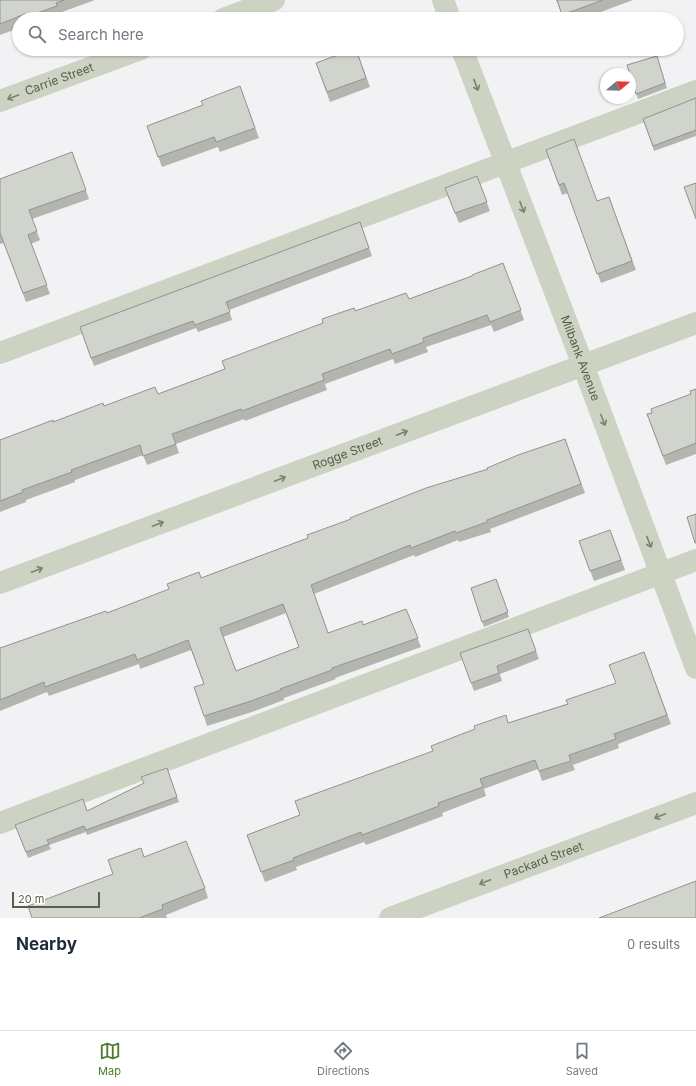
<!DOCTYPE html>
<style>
body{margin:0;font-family:Inter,sans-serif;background:#f2f2f3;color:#1f2937}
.compass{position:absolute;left:600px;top:68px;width:36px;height:36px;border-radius:50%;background:#fff;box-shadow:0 1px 3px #0004;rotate:71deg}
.scale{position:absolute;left:12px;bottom:10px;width:88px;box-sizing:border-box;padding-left:4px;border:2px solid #575f4a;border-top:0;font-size:11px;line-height:14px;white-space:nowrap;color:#575f4a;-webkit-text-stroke:3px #fff;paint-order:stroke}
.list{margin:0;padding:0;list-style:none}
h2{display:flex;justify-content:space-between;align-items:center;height:52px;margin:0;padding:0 16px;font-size:17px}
h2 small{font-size:13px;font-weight:400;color:#747a83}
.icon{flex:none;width:22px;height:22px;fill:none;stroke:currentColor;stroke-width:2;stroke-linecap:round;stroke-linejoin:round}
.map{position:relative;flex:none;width:696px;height:918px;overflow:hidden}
.search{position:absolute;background:#fff;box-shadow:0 1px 3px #0004;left:12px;right:12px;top:12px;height:44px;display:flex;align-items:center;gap:10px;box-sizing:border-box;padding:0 14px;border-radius:22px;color:#747a83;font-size:15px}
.sheet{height:112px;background:#fff}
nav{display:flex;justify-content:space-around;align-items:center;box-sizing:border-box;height:56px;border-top:1px solid #e0e1e3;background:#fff;font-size:11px;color:#747a83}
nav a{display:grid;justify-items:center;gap:2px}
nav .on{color:#4d7b2d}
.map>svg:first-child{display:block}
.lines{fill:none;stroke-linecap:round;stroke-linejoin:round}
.minor{stroke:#cdd3c3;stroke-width:22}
.wall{fill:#b3b6af;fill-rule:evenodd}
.building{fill:#d0d4cc;stroke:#92948f;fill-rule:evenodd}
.oneway{stroke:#7a826e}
.labels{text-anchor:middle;stroke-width:4;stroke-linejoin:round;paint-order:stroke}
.street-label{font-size:12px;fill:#575f4a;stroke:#fff}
</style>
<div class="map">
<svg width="696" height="918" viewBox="0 0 696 918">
<rect width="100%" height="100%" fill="#f2f2f4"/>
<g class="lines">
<g class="minor">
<path d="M443,0L450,19"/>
<path d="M223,19L274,0"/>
<path id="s1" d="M462,49L583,365L696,668"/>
<path id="s2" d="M0,101L141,49"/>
<path d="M0,353L696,91"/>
<path id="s3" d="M0,583L696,323"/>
<path d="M0,823L696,560"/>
<path id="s4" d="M390,918L696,803"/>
</g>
</g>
<g class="wall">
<path d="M0,0H95L59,13L60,16L51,19H19V28L0,35Z"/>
<path d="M556,0H633L582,19H564Z"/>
<path d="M356,49L370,87L330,102L316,63Z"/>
<path d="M657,56L667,88L638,99L627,65Z"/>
<path d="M240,86L259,138L220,152L218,147L162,167L147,126L203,105Z"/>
<path d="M696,98V136L654,151L643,119Z"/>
<path d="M546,150L597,201L609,197L636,270L601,283L568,193L562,195Z"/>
<path d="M72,152L89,199L32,219L40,240L31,244L50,294L26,302L4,243L0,244V179Z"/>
<path d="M477,176L490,211L459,223L445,188Z"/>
<path d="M360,222L372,256L229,310L232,320L198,332L196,328L94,366L80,327Z"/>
<path d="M503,263L524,320L494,332L491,325L426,347L428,352L395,364L393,359L325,384L327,390L245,421L244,419L176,444L179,453L147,465L143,455L75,480V482L26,500V502L0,512V440L53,422L104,406L158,394L225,369L355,311L409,299L472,276Z"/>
<path d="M696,389V454L666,465L647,414L652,413L691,394Z"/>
<path d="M565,439L585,493L490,529L491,532L459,542L458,540L415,557L414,555L314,594L328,633L363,625L406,609L421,647L335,678L336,679L284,698V700L252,712L207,726L204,716V684L191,650L140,669L139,664L49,696L47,692L0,711V648L107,613L308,538ZM286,613L299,647L236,671L223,637Z"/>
<path d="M610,530L625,570L594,581L579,541Z"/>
<path d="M496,579L509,617L484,627L471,588Z"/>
<path d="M528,629L539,659L500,674L502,681L474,691L460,653Z"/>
<path d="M644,652L671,724L618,744L619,748L573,765L575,770L542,781L538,769L484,789L486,796L442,813L443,816L366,845L364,842L296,867L297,870L265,882L247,835L300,815L433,751L508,723L568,704L616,683Z"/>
<path d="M167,768L179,802L87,835L86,832L49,845L51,849L28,858L15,825L87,811L144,783Z"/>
<path d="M144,857L205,888L208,898L166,915L167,918H32Z"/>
</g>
<g class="building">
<path d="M0,0H64L56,3L57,6L26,17L25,14L0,24Z"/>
<path d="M557,0H603L562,15Z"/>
<path d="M354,49H356L366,78L327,92L316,63Z"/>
<path d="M657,56L665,83L636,94L627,65Z"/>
<path d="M240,86L255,128L216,142L214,137L158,157L147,126L203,105L201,101Z"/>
<path d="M696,98V130L653,146L643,119Z"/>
<path d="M574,139L597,201L609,197L632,261L597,274L564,183L559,185L546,150Z"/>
<path d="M72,152L86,190L29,210L37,231L28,235L47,285L23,293L0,233V179Z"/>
<path d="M477,176L487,202L455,213L445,188Z"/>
<path d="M696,183V219L684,187Z"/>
<path d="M360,222L369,248L226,302L230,312L195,325L193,321L91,358L80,327Z"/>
<path d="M503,263L521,310L490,322L487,315L423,338L424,342L392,354L390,349L322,374L324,380L242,411L241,409L172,434L176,444L143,456L140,445L71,470L72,472L22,490L23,492L0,501V440L53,420V422L103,403L104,406L155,387L158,394L225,369L222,361L323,323L322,319L354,308L355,311L406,293L409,299L472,276V275Z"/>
<path d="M696,389V443L663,456L647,414L652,413L651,409L691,394L690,391Z"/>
<path d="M565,439L581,484L487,520V522L456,533L455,531L411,548L410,545L311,585L328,633L362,621L363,625L406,609L418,638L332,668V670L280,689L281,690L248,702L204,716L194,687L204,684L188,640L137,660L135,654L45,687L44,682L0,700V648L106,611L107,613L169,589L167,584L199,572L201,578L308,538L307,535L351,519L350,518L426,488L488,469L487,468L518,455ZM283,604L299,647L236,671L220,628Z"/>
<path d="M696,514V543H695L687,517Z"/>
<path d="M610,530L621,560L590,571L579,541Z"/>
<path d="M496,579L508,612L482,622L471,588Z"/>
<path d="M528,629L536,651L497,666L499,673L471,683L460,653Z"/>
<path d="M644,652L667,715L614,734L616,739L569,755L571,761L539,771L535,760L480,779L483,787L438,803L439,806L362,835L361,832L293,858L294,860L261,872L247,835L300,815L295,801L433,751L431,746L475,729L474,726L506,715L508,723L568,704L566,700L616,683L609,665Z"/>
<path d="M167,768L177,797L86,830L84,826L47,840L49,844L26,852L15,825L83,799L87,811L144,783L141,777Z"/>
<path d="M186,841L205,888L162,905L163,909L139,918H32L28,906L113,874L108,860L141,848L144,857Z"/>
<path d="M696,881V918H599Z"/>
</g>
<defs><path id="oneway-shaft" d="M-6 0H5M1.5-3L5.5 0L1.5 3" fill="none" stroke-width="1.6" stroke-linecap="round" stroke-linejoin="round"/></defs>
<g class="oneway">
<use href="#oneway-shaft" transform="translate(476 85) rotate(69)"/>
<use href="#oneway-shaft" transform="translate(13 97) rotate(160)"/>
<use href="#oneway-shaft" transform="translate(522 207) rotate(69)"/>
<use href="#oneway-shaft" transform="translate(603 420) rotate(69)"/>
<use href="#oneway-shaft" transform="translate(402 433) rotate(-21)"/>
<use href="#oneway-shaft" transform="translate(280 479) rotate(-21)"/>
<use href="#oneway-shaft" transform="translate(158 524) rotate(-21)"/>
<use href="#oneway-shaft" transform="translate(649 542) rotate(69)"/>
<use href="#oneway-shaft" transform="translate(37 570) rotate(-21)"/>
<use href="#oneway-shaft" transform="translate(660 816) rotate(159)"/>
<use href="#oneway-shaft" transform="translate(485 882) rotate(159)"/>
</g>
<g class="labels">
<g class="street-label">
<text dy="4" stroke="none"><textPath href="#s2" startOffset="63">Carrie Street</textPath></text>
<text dy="4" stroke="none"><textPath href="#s1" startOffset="331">Milbank Avenue</textPath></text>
<text dy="4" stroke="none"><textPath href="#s3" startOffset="371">Rogge Street</textPath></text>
<text dy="4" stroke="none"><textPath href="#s4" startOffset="164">Packard Street</textPath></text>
</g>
</g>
</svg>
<svg class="compass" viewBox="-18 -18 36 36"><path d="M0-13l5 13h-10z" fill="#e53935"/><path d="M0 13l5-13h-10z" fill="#747a83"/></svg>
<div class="scale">20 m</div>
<div class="search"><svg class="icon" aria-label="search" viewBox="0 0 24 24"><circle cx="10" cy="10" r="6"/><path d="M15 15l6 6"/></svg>Search here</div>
</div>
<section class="sheet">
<h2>Nearby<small>0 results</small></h2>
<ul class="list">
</ul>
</section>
<nav>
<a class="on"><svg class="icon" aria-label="map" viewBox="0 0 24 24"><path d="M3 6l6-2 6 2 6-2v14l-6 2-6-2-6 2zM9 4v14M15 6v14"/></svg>Map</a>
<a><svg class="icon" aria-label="directions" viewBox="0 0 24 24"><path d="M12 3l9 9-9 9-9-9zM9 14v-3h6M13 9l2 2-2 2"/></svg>Directions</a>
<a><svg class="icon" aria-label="saved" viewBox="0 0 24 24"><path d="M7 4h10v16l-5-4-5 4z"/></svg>Saved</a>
</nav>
